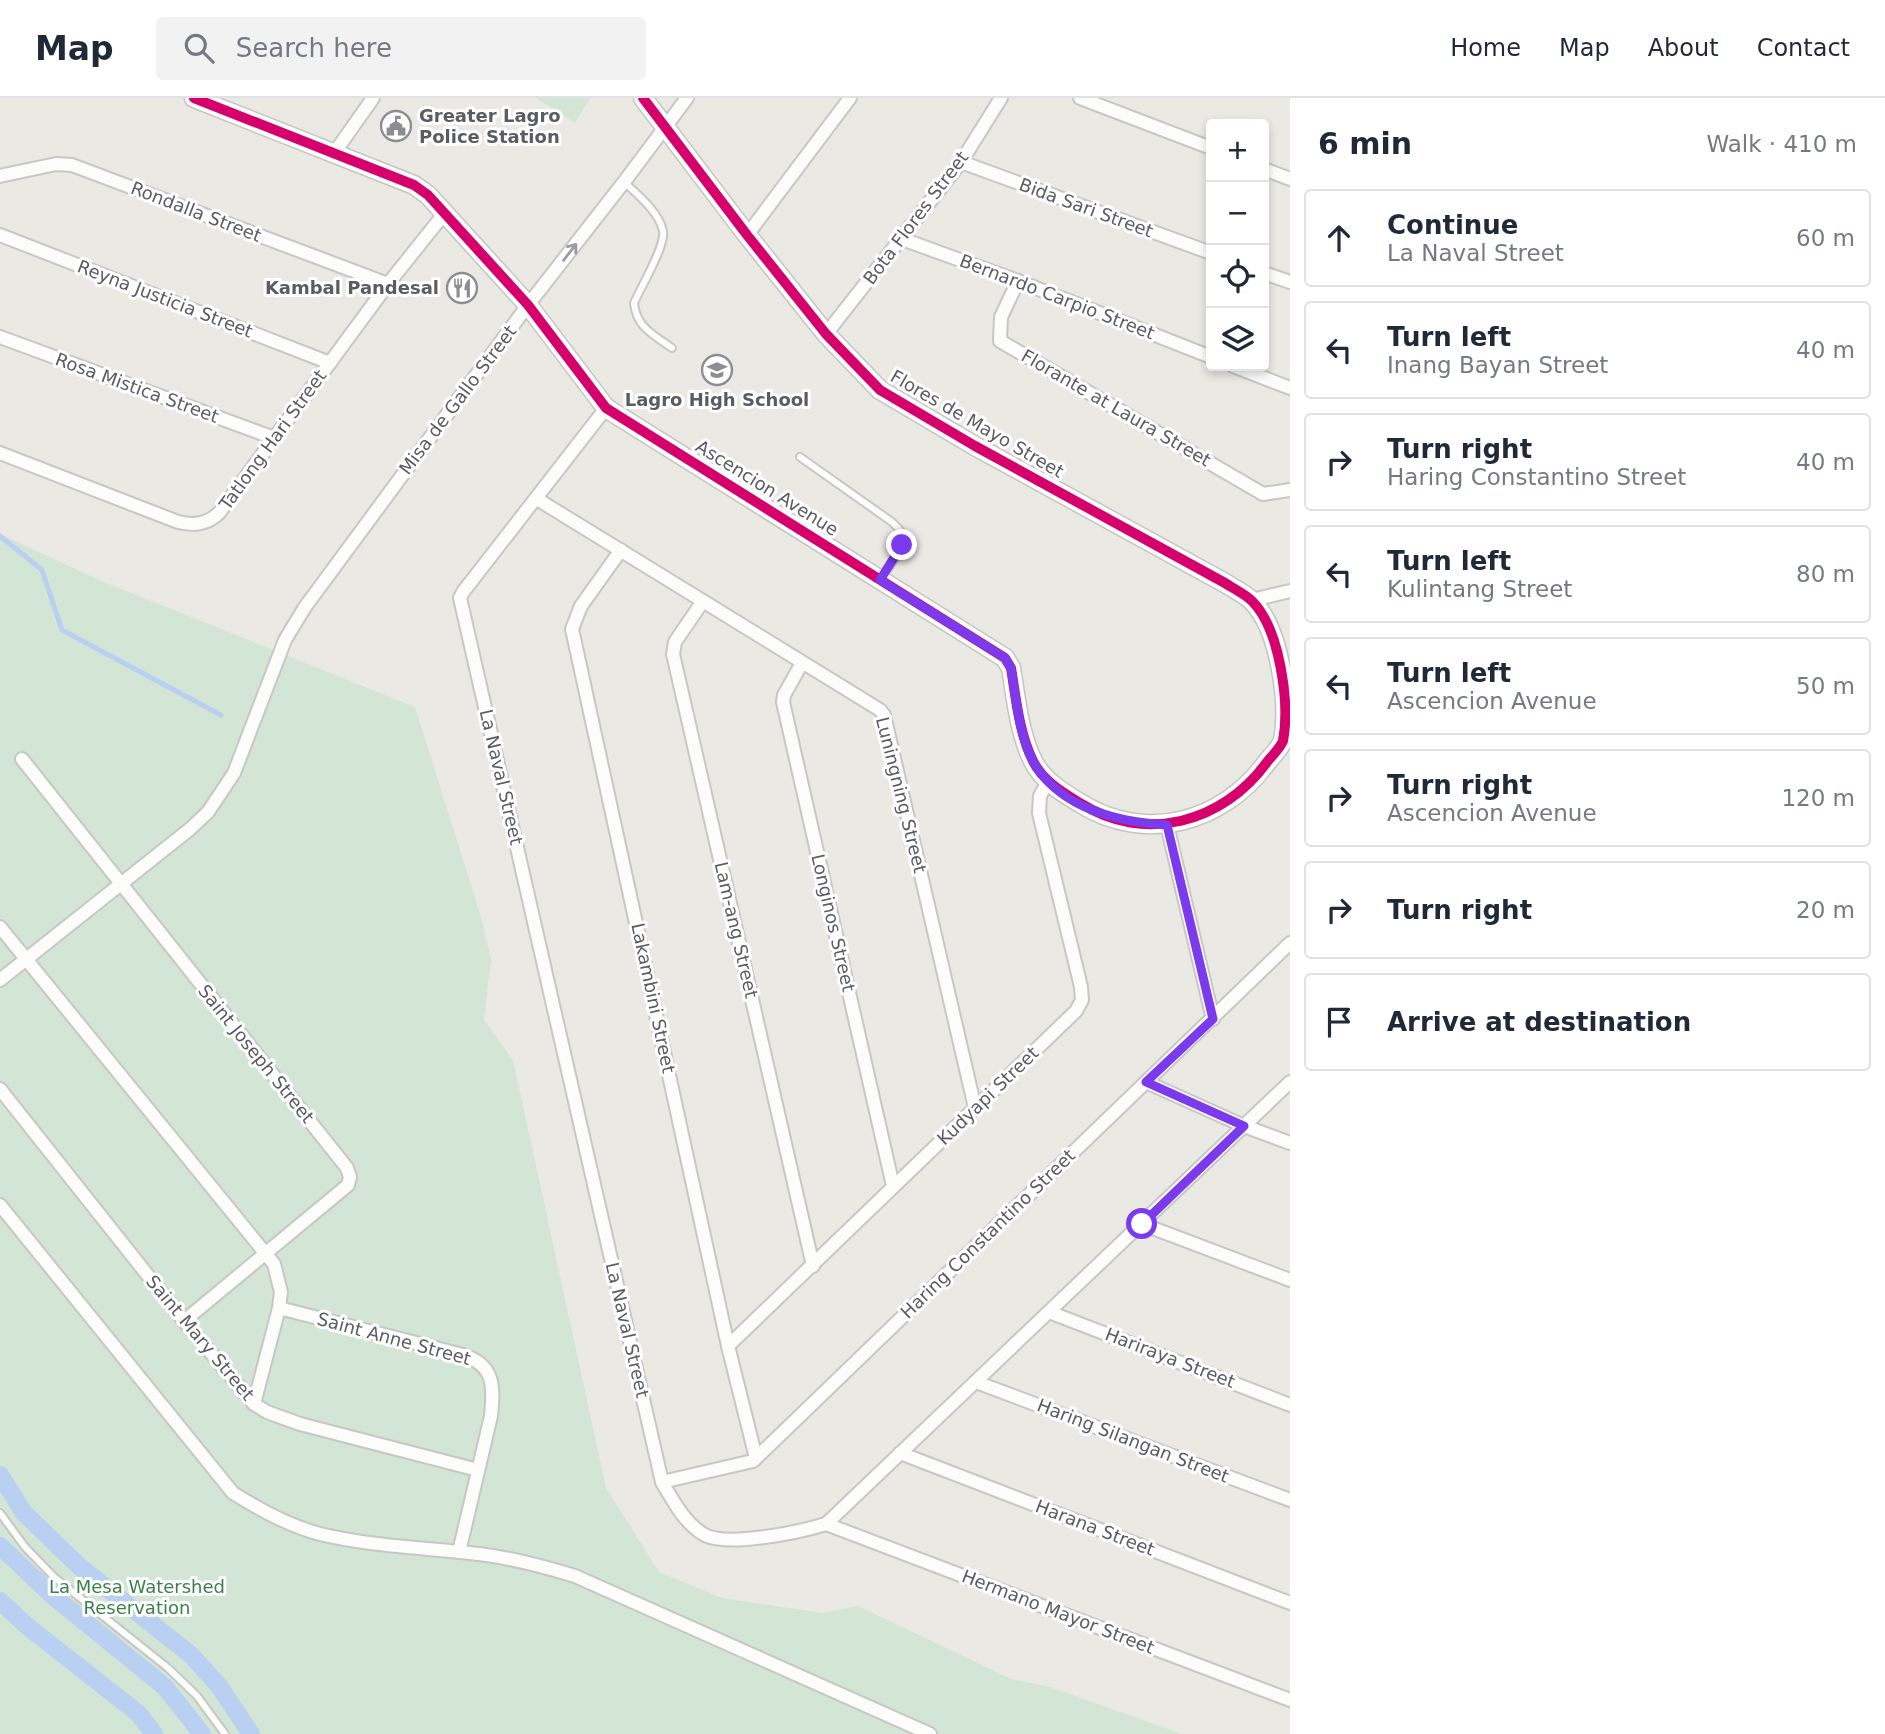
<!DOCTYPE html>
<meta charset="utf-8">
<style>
body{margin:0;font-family:"DejaVu Sans",sans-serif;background:#f2f2f3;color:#1f2937}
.controls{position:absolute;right:21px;top:21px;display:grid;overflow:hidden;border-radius:7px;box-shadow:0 4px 10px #0003}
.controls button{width:63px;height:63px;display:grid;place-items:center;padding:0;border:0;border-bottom:2px solid #e0e1e3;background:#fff;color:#1f2937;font:35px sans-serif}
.stop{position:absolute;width:21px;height:21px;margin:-16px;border:5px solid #7c3aed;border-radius:50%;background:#fff}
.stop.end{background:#7c3aed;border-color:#fff;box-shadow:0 2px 7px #0008}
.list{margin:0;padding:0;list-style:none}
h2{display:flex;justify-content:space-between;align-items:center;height:91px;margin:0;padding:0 28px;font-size:30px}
h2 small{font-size:23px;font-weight:400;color:#747a83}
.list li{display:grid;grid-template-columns:46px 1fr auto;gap:21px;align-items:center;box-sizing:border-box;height:98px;margin:0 14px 14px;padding:0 14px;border:2px solid #e0e1e3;border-radius:7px}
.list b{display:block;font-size:26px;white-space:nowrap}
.list p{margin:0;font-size:23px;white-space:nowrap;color:#747a83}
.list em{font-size:23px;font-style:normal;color:#747a83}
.icon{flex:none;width:38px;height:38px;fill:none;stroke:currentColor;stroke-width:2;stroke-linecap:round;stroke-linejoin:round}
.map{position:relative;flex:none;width:1290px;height:1636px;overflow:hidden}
header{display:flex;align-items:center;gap:42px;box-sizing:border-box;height:98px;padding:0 35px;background:#fff;border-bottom:2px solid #e0e1e3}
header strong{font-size:33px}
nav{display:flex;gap:38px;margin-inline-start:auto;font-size:24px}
.search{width:490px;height:63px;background:#f2f2f3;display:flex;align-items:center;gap:18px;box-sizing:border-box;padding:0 24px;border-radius:7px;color:#747a83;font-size:26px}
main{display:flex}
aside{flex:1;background:#fff}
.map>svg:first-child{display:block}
.green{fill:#d3e5d4}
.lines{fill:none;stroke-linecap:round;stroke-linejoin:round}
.stream{stroke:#bad0f2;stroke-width:5}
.canal{stroke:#bad0f2;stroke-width:18}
.lane-casing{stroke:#c7c7c6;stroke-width:10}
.street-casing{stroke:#c7c7c6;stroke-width:16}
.secondary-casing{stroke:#c5c6c4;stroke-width:21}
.lane{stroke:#fcfcfb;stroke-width:6}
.street{stroke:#fcfcfb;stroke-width:12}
.secondary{stroke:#fcfcfb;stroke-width:18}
.cycleway-casing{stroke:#fff;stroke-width:15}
.cycleway{stroke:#d6006c;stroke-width:10}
.oneway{stroke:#9b9c9f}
.route{stroke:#7c3aed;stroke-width:9}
.labels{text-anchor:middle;stroke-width:6;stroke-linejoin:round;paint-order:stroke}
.poi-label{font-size:18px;font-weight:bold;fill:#5a5c62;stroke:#fff;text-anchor:start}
.street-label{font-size:18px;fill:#5a5c62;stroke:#fff}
.park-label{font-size:18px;fill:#3b804a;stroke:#fff}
</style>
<header>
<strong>Map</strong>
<div class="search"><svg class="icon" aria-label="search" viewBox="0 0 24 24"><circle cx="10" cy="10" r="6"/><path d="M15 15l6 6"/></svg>Search here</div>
<nav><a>Home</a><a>Map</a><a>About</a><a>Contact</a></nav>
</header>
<main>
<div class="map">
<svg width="1290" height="1636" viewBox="0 0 1290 1636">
<rect width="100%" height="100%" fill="#eae9e4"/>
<g class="green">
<path d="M536,0H590L575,25Z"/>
<path d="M0,436L99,482L415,609L481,819L491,862L484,922L513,962L606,1390L659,1474L722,1500L822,1515L858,1508L1011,1581L1050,1589L1182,1636H0Z"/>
</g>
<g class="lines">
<path class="stream" d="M0,438L42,472L62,532L221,617"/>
<g class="canal">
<path d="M0,1377L24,1415L80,1469L191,1557L219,1588L251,1636"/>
<path d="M0,1448L53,1498L165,1589L202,1636"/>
<path d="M0,1503L27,1528L139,1616L154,1636"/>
</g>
<g class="lane-casing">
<g id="lane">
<path d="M624,84C638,97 659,114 663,133C666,147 641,189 634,205C636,229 654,237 672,250"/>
<path d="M800,359L892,424C896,428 902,433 903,438C905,451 888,470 881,480"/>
<path d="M0,1415L25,1449L54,1479L168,1570L197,1598L225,1636"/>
</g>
</g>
<g class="street-casing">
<g id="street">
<path d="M1080,0L1211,50"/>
<path d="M335,54L373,0"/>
<path d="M961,64L1211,155"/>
<path d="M1264,71L1290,81"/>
<path d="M0,78L56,66L72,67L388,186"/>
<path d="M0,137L330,265"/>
<path d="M747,137L850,0"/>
<path d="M902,141L1018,183L1211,259"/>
<path d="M1264,175L1290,184"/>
<path d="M1018,183L1001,219L1000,243L1263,396L1290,392"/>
<path d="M826,236L961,64L1001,0"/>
<path d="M0,239L274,340"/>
<path d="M1233,268L1290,290"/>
<path d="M606,310L463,494L460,500L662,1384C673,1403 684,1424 703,1436C725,1450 800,1434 826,1426L1290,984"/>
<path d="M0,355L178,424C195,428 207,426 219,415L388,186L444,116"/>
<path d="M537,401L880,612L884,617L975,1010"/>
<path d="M621,452L581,508L572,531L728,1248L756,1360"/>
<path d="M1252,502L1290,493"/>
<path d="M703,503L675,544L673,556L813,1168"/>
<path d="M802,565L784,597L783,604L893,1088"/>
<path d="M22,661L347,1070L350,1079L348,1087L184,1223"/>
<path d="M1167,727L1213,921"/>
<path d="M0,829L274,1166L281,1194L279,1210L254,1306"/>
<path d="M0,882L190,731L208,714L234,675L285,542L305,509L528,207L624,84L687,0"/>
<path d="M1146,984L1244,1028L1290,1045"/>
<path d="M0,991L184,1223L254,1306L267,1314L300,1326L478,1372"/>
<path d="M0,1107L233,1395C260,1412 289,1428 320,1436C374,1449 431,1450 486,1457C516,1461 545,1469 575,1478L930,1636"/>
<path d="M1142,1126L1290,1182"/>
<path d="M279,1210L463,1257C495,1267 494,1289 491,1318L459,1454"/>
<path d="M1049,1214L1290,1307"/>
<path d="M728,1248L1076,913L1082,902L1081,889L1039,715L1040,698L1048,683"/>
<path d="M976,1284L1290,1402"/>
<path d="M900,1355L1290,1505"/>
<path d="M662,1384L753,1363L1290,845"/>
<path d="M826,1426L1290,1602"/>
</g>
</g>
<g class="secondary-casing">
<path id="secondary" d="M194,0L414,87L428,97L528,207L606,310L1005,560L1011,570C1016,600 1019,635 1033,663C1043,683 1062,694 1080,705C1145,746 1223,725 1267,664C1272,658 1280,650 1283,643C1290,605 1280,531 1252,503C1245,496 1234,491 1225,485L975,348L880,292L826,236L747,137L643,0"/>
</g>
<use href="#lane" class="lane"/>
<use href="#street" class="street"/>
<use href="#secondary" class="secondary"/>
<g class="cycleway-casing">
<path id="cycleway" d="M194,0L414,87L428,97L528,207L606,310L1005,560L1011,570C1016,600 1019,635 1033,663C1043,683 1062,694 1080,705C1145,746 1223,725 1267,664C1272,658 1280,650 1283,643C1290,605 1280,531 1252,503C1245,496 1234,491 1225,485L975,348L880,292L826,236L747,137L643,0"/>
</g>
<use href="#cycleway" class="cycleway"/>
</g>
<defs><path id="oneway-shaft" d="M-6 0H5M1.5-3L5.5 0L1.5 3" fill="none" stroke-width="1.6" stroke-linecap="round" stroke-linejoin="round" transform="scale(1.75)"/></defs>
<use class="oneway" href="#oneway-shaft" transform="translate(570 154) rotate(-52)"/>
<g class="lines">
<path class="route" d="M902,447L880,482L1005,560L1011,570C1016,600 1019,638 1034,665C1061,711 1119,724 1167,727L1213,921L1146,984L1244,1028L1142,1126"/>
</g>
<defs>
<g id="civic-ring" transform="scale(1.575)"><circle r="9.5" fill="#fff" stroke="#8c8d90" stroke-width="1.5"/><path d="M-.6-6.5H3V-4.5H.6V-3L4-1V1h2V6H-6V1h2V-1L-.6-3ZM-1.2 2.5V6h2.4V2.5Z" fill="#8c8d90"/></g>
<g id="restaurant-ring" transform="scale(1.575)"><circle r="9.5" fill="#fff" stroke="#8c8d90" stroke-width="1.5"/><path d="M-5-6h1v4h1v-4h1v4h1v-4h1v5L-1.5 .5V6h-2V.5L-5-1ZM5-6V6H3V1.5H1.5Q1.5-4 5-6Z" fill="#8c8d90"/></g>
<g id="school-ring" transform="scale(1.575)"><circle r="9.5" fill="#fff" stroke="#8c8d90" stroke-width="1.5"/><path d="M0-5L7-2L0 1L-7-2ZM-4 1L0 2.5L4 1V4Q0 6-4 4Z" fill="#8c8d90"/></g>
</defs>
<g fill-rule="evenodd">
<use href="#civic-ring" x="396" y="28"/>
<use href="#restaurant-ring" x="462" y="190"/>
<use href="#school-ring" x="717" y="272"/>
</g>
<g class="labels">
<g class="poi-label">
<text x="419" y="24">Greater Lagro<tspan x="419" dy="21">Police Station</tspan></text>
<text x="439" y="196" text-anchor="end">Kambal Pandesal</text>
<text x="717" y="308" text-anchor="middle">Lagro High School</text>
</g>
<g class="street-label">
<text transform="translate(1086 110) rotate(20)" y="6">Bida Sari Street</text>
<text transform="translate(196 114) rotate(21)" y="6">Rondalla Street</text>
<text transform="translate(916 120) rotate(-53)" y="6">Bota Flores Street</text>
<text transform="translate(1057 199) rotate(21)" y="6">Bernardo Carpio Street</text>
<text transform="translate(165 201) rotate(21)" y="6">Reyna Justicia Street</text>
<text transform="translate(137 290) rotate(20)" y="6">Rosa Mistica Street</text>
<text transform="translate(458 302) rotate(-53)" y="6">Misa de Gallo Street</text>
<text transform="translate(1116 310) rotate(30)" y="6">Florante at Laura Street</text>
<text transform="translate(977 326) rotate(30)" y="6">Flores de Mayo Street</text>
<text transform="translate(273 342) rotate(-54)" y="6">Tatlong Hari Street</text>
<text transform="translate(767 390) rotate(32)" y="6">Ascencion Avenue</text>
<text transform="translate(501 679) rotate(77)" y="6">La Naval Street</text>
<text transform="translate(901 697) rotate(76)" y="6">Luningning Street</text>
<text transform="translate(833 825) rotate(77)" y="6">Longinos Street</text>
<text transform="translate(736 832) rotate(77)" y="6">Lam-ang Street</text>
<text transform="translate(653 900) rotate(78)" y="6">Lakambini Street</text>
<text transform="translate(256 956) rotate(51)" y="6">Saint Joseph Street</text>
<text transform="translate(988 998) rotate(-44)" y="6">Kudyapi Street</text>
<text transform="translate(988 1136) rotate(-44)" y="6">Haring Constantino Street</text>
<text transform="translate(627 1232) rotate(77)" y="6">La Naval Street</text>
<text transform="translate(200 1240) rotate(50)" y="6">Saint Mary Street</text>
<text transform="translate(394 1241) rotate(15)" y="6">Saint Anne Street</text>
<text transform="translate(1170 1260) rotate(21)" y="6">Hariraya Street</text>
<text transform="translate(1133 1343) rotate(21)" y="6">Haring Silangan Street</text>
<text transform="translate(1095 1430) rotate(21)" y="6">Harana Street</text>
<text transform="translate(1058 1514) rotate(21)" y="6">Hermano Mayor Street</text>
</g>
<g class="park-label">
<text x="137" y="1495">La Mesa Watershed<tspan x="137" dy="21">Reservation</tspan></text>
</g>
</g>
</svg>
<div class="controls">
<button>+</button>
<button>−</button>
<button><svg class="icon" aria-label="locate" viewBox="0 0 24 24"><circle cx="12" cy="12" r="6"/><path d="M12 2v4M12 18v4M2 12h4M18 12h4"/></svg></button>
<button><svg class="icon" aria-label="layers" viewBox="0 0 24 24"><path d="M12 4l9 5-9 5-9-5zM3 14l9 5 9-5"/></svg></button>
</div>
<div class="stop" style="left:1142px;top:1126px"></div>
<div class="stop end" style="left:902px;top:447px"></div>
</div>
<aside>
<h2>6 min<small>Walk · 410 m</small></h2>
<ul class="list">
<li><svg class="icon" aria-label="ahead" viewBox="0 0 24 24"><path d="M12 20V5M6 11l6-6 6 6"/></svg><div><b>Continue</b><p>La Naval Street</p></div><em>60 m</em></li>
<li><svg class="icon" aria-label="left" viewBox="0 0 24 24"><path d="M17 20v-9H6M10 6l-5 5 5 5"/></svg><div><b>Turn left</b><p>Inang Bayan Street</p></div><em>40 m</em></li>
<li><svg class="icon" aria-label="right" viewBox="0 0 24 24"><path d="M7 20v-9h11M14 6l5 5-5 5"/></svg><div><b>Turn right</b><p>Haring Constantino Street</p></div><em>40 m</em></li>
<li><svg class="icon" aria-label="left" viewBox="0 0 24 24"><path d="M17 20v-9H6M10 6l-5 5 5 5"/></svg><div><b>Turn left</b><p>Kulintang Street</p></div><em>80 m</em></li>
<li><svg class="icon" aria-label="left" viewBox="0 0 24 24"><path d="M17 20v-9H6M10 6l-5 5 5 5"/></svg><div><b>Turn left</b><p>Ascencion Avenue</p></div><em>50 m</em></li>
<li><svg class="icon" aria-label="right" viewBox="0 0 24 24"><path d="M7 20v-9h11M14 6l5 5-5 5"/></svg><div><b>Turn right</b><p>Ascencion Avenue</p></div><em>120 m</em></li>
<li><svg class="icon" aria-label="right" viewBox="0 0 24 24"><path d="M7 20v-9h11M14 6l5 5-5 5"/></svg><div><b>Turn right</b></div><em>20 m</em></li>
<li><svg class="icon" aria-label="arrive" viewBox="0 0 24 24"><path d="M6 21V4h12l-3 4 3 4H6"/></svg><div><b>Arrive at destination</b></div></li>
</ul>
</aside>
</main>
